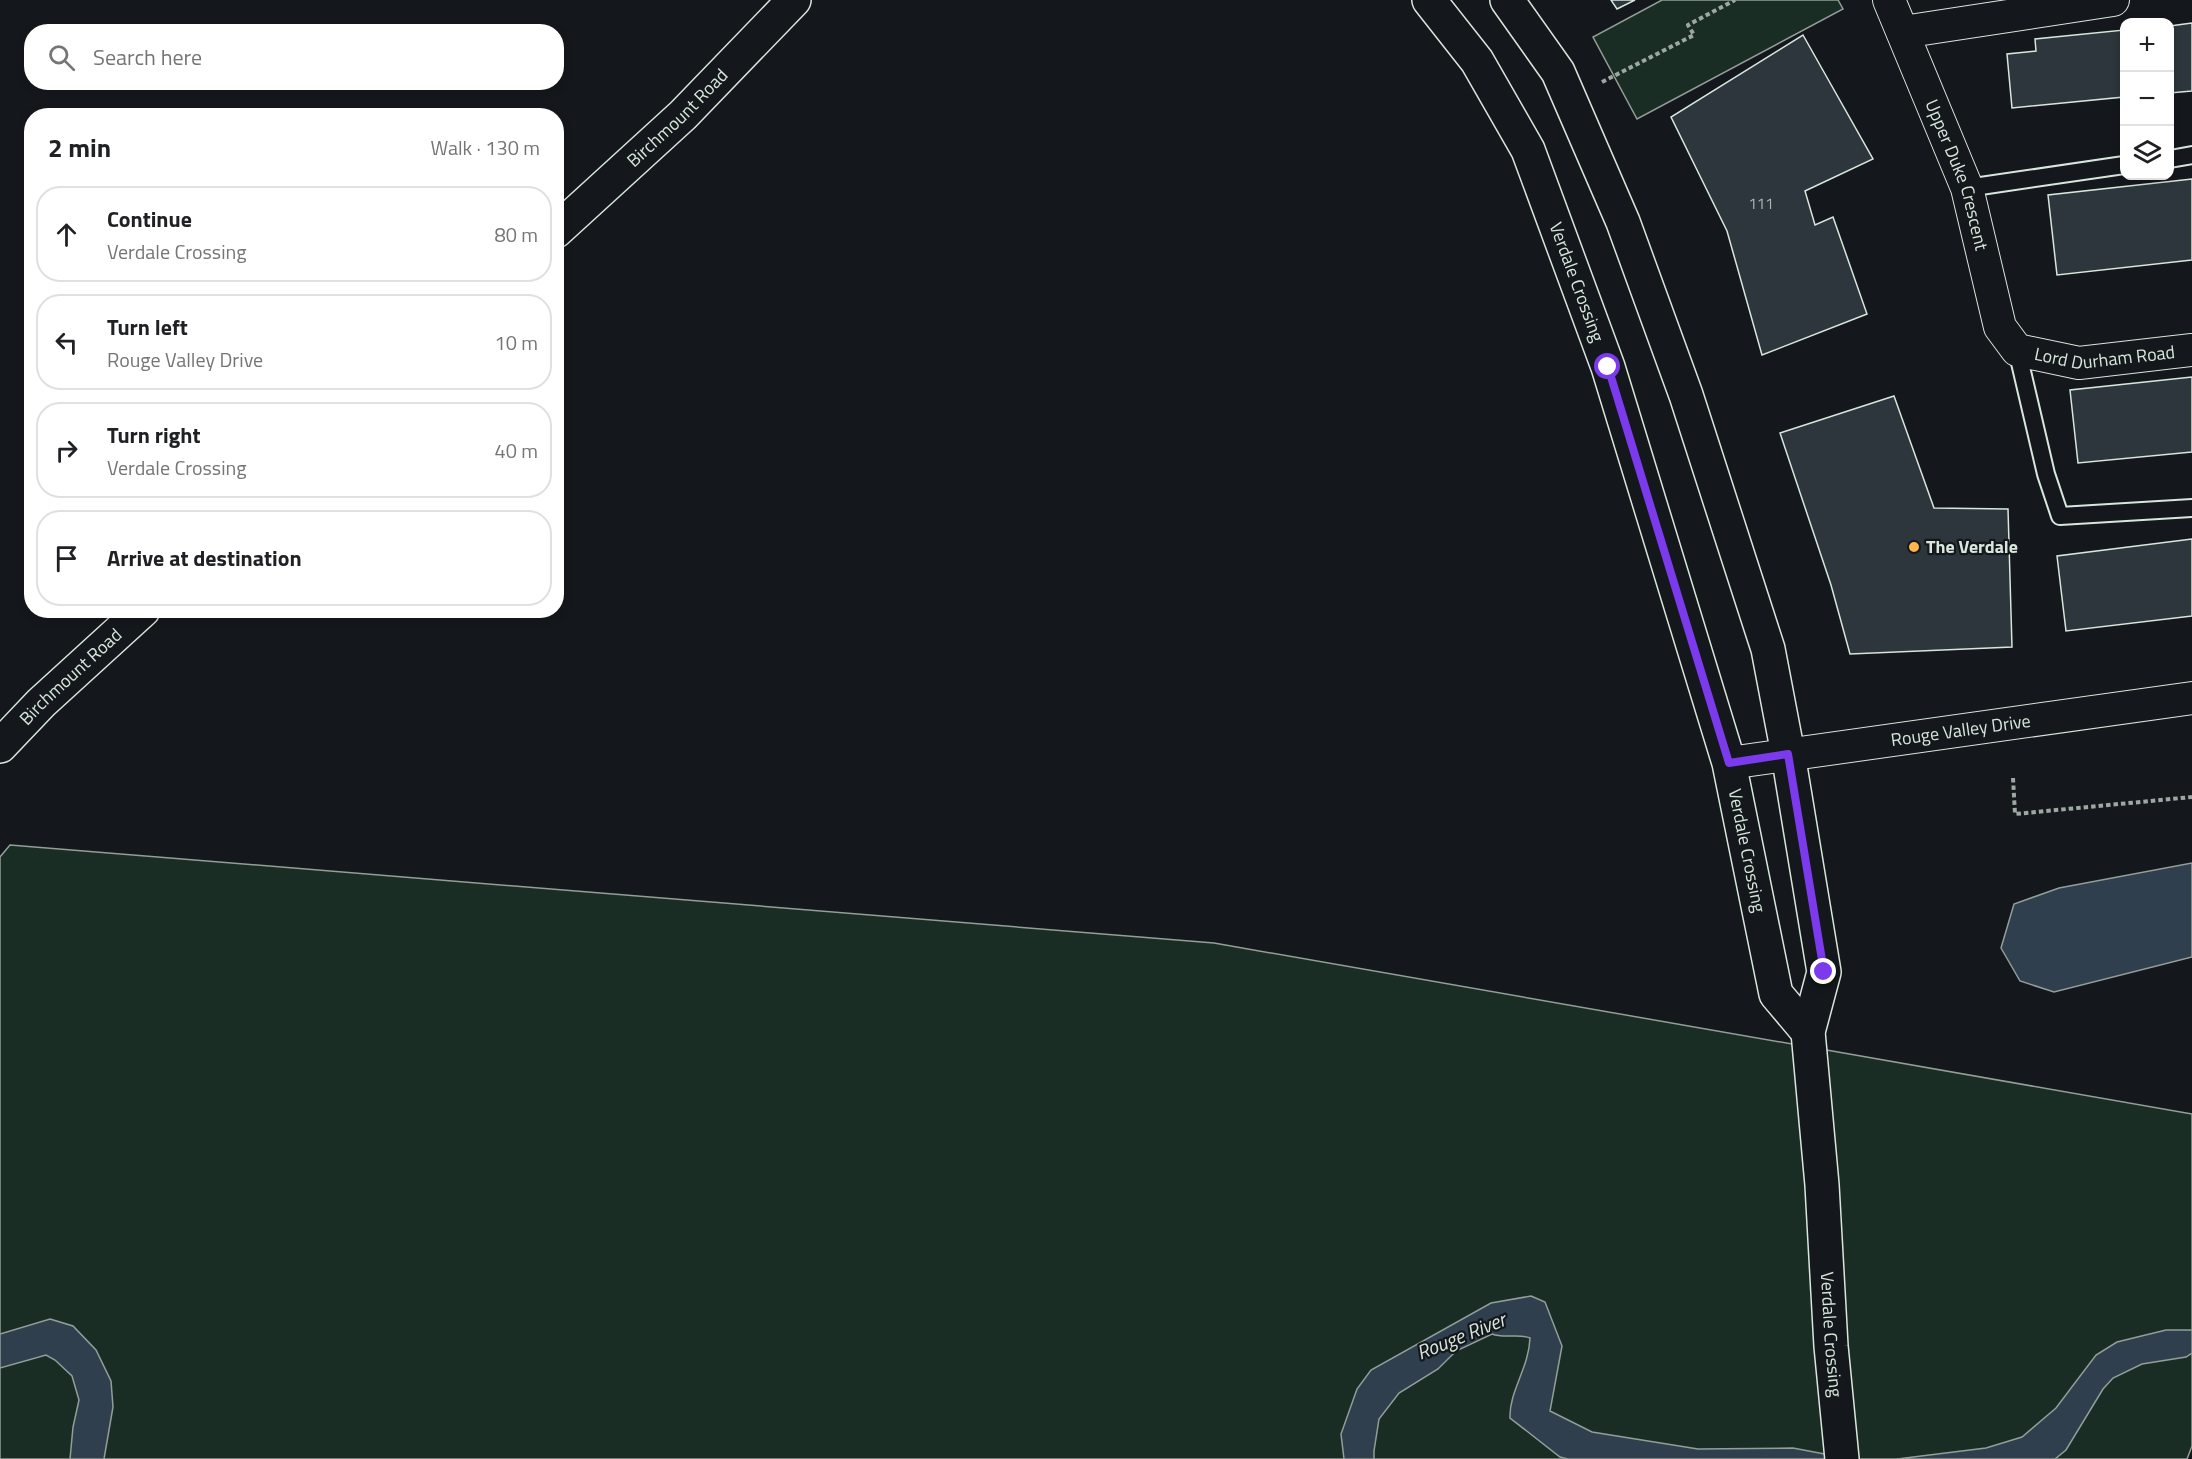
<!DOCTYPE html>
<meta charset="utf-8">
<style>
body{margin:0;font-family:"Titillium Web",sans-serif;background:#f2f2f2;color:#202124}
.controls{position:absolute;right:18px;top:18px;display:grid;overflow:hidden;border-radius:12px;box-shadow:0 3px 9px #0003}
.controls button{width:54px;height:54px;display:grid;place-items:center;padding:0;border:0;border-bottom:2px solid #e0e0e0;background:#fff;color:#202124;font:30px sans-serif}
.stop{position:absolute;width:18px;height:18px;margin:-14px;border:4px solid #7c3aed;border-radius:50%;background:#fff}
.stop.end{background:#7c3aed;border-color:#fff;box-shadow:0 2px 6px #0008}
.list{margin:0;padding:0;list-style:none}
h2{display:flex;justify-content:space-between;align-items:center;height:78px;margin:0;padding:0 24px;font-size:26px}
h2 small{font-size:20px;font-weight:400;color:#757577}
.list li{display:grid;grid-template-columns:39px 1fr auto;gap:18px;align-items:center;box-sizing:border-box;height:96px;margin:0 12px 12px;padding:0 12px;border:2px solid #e0e0e0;border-radius:24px}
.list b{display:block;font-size:22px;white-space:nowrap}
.list p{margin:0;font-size:20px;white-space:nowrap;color:#757577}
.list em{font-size:20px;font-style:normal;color:#757577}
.icon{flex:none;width:33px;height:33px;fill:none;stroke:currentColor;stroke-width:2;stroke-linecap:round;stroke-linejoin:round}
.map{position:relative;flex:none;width:2192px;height:1459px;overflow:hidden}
.search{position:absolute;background:#fff;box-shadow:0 3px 9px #0003;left:24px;top:24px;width:540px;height:66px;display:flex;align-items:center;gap:15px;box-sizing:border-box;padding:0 21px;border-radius:24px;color:#757577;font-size:22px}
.panel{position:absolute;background:#fff;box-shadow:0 3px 9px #0003;left:24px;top:108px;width:540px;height:510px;border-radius:24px}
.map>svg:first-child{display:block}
.green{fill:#1a2d24;stroke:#939e99;stroke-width:1.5}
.water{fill:#2f3f4d;stroke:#939e99;stroke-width:1.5}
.building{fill:#2c363c;stroke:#d8e6dc;stroke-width:1.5}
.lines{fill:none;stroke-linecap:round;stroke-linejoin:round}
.service-casing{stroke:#d8e6dc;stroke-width:20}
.minor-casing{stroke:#d8e6dc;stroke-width:34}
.secondary-casing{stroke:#d8e6dc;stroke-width:36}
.path{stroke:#9da8a2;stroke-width:4;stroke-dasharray:4.5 3;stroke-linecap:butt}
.service{stroke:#14181c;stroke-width:16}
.minor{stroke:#14181c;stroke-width:32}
.secondary{stroke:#14181c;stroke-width:33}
.route{stroke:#7c3aed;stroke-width:8}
.poi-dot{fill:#ffb74d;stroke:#14181c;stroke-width:2}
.labels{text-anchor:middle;stroke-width:4.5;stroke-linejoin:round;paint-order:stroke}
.number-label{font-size:15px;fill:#adbab4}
.street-label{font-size:18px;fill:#d8e6dc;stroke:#14181c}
.poi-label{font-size:18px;font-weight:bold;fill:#d8e6dc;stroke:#14181c;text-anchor:start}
.water-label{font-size:20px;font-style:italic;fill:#d8e6dc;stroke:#14181c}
</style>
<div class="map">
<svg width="2192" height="1459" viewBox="0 0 2192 1459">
<rect width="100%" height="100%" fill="#14181c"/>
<g class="green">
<path d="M1662,0H1838L1843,9L1637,119L1593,37Z"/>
<path d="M10,845L1214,943L2192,1114V1446L2187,1459H0V857Z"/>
</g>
<g class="water">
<path d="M2192,863V957L2054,992L2020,981L2001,948L2014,904L2059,888Z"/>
<path d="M1531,1296L1545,1302L1562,1346L1550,1411L1592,1432L1698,1449L1793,1448L1851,1459H1568L1560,1457L1510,1418C1509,1391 1529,1368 1530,1338C1518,1333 1505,1339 1492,1334L1456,1351L1438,1369L1399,1393L1379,1419L1374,1451V1459H1344L1341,1434L1357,1389L1371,1370L1491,1303Z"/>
<path d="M50,1319L73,1326L96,1350L111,1381L113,1407L104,1459H70L73,1427L79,1400L72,1376L55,1360L46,1355L0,1368V1334Z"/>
<path d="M2166,1330H2192V1353L2186,1357L2142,1364L2113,1378L2103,1389L2066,1450L2055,1459H1897L1986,1448L2022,1437L2056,1408L2096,1355L2117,1342Z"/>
</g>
<g class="building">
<path d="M1611,0H1635L1617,9Z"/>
<path d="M2192,23V91L2170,93V26Z"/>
<path d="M2124,30V97L2012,108L2007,54L2036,51L2035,39Z"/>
<path d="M1803,35L1873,159L1805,191L1815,225L1833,217L1867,314L1762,355L1727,231L1671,117Z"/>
<path d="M2192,179V260L2057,275L2048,195Z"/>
<path d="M2192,377V452L2078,463L2070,390Z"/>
<path d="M1894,396L1934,508L2008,509L2012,647L1850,654L1831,585L1780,433Z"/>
<path d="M2192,539V616L2066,631L2057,556Z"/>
</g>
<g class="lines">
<g class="service-casing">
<g id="service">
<path d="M2170,159L2192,155"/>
<path d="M1967,188L2124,165"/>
<path d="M2017,350L2046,474L2060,516L2192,508"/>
</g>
</g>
<g class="minor-casing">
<g id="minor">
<path id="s1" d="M1889,0L1967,188L2000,327L2017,350L2079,363L2192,350"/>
<path d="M1903,32L2113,0"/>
<path id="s2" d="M1729,763L2192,698"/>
</g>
</g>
<g class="secondary-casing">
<g id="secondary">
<path id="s3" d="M1429,0L1477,61L1528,150L1608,367L1729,763L1776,994L1808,1032"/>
<path id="s4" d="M1507,0L1558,72L1623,222L1686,395L1768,649L1788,754L1824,972L1808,1032L1822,1185L1831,1346L1842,1459"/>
<path id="s5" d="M556,231L683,115L794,0"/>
<path id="s6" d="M0,746L41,703L143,610"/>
</g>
</g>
<g class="path">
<path d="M1602,82L1694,35L1688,25L1735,0"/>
<path d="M2013,778L2015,814L2192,797"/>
</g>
<use href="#service" class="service"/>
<use href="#minor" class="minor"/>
<use href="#secondary" class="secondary"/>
</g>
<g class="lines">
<path class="route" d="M1608,367L1729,763L1788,754L1824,972"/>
</g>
<circle class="poi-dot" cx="1914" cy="547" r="6"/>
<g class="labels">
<g class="number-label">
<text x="1761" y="209">111</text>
</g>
<g class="street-label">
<text dy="6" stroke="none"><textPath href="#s5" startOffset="166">Birchmount Road</textPath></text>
<text dy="6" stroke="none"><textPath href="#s1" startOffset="188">Upper Duke Crescent</textPath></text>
<text dy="6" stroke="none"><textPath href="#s3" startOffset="321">Verdale Crossing</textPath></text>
<text dy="6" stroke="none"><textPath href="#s1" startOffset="464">Lord Durham Road</textPath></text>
<text dy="6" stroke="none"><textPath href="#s6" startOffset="99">Birchmount Road</textPath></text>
<text dy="6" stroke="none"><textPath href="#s2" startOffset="234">Rouge Valley Drive</textPath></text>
<text dy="6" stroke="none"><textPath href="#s3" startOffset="915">Verdale Crossing</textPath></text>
<text dy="6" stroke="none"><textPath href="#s4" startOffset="1396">Verdale Crossing</textPath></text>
</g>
<g class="poi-label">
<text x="1926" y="553">The Verdale</text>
</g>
<g class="water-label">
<text transform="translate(1461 1336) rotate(-22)" y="7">Rouge River</text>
</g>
</g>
</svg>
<div class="controls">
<button>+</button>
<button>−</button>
<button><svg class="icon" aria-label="layers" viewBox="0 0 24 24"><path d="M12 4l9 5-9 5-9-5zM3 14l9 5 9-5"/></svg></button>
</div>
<div class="stop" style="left:1608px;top:367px"></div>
<div class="stop end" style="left:1824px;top:972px"></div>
<div class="search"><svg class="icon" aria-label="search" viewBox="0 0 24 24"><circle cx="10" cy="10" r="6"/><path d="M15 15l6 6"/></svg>Search here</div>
<section class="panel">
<h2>2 min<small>Walk · 130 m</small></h2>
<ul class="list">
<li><svg class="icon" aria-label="ahead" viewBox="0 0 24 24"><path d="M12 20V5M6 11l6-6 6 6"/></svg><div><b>Continue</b><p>Verdale Crossing</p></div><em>80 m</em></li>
<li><svg class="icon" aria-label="left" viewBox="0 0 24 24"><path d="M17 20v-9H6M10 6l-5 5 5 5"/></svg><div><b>Turn left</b><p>Rouge Valley Drive</p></div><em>10 m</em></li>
<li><svg class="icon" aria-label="right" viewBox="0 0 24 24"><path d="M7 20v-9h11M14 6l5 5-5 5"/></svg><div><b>Turn right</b><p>Verdale Crossing</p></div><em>40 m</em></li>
<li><svg class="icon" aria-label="arrive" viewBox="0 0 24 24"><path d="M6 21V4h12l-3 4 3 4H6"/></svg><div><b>Arrive at destination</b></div></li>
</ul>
</section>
</div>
